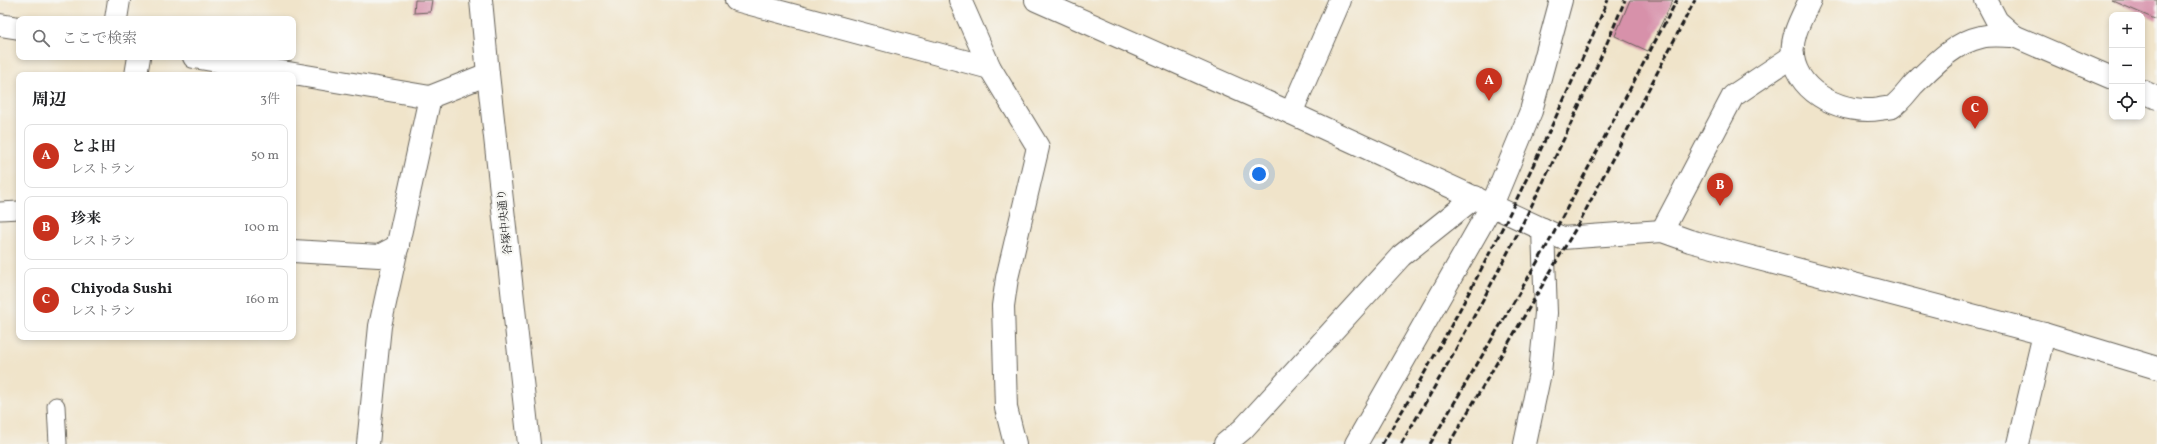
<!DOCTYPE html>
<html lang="ja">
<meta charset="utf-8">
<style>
body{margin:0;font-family:Vollkorn,"Noto Serif JP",serif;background:#f6f6f6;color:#202124}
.controls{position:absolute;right:12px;top:12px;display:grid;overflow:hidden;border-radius:8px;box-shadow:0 2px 6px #0003}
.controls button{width:36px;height:36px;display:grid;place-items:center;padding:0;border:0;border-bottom:1px solid #e0e0e0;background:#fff;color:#202124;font:20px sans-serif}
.you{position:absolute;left:1259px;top:174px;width:14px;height:14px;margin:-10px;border:3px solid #fff;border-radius:50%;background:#1a73e8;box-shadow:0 0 0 6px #1a73e833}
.badge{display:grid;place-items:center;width:26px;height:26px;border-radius:50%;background:#c8321e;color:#fff;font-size:13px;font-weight:700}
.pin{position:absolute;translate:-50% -33px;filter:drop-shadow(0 1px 2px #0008)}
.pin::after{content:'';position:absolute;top:21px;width:14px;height:12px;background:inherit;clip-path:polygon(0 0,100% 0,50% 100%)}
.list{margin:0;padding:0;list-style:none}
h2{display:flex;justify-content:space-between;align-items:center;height:52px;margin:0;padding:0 16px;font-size:17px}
h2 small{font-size:13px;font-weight:400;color:#757577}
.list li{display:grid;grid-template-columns:26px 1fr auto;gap:12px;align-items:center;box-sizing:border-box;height:64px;margin:0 8px 8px;padding:0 8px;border:1px solid #e0e0e0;border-radius:8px}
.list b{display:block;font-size:15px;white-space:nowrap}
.list p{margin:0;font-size:13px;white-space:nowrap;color:#757577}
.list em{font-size:13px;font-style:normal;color:#757577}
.icon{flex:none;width:22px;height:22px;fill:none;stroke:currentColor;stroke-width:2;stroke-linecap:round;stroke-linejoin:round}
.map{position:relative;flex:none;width:2157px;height:444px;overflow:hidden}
.search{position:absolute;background:#fff;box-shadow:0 2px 6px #0003;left:16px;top:16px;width:280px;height:44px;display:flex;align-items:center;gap:10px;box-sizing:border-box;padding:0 14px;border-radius:8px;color:#757577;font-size:15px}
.panel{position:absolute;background:#fff;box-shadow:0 2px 6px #0003;left:16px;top:72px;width:280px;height:268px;border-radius:8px}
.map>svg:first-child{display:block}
.building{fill:#d791aa}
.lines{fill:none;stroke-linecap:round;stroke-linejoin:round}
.service-casing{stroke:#666259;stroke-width:19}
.minor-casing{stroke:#666259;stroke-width:24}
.tertiary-casing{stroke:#666259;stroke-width:24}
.secondary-casing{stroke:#666259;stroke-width:24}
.service{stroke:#fff;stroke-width:17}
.minor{stroke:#fff;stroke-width:22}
.tertiary{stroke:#fff;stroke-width:22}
.secondary{stroke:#fff;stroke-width:22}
.rail{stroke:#1c1c1c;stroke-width:3;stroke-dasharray:6 3;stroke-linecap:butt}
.labels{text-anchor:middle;stroke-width:4;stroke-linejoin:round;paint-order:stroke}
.street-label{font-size:11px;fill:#1c1c1c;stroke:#f6f6f2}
</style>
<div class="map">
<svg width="2157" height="444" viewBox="0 0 2157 444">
<rect width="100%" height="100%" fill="#f6f6f2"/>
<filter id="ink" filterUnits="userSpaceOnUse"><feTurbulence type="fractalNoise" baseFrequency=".025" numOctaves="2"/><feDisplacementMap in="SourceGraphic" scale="8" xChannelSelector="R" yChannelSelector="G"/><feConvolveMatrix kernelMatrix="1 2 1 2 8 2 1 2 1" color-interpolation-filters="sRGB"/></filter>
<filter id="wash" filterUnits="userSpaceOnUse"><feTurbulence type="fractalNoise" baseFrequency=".012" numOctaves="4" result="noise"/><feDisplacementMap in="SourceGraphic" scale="16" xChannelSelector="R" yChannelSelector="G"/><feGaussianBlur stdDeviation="0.9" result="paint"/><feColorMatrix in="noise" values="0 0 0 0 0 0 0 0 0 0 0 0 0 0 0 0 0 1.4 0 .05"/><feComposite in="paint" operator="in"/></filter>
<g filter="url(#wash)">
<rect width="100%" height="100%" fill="#f0e4ca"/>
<g id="blocks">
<g class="building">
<path d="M415,0H432L430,12L414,13Z"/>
<path d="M1630,0H1673L1648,51L1615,36Z"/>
<path d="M2111,0H2157V20Z"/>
</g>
</g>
</g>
<g filter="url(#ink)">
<use href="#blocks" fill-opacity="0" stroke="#666259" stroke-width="1"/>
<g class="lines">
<g class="service-casing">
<g id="service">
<path d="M0,211L19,210"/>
<path d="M56,406L58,444"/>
</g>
</g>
<g class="minor-casing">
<g id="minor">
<path d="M736,0L990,68"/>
<path d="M960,0L990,68L1038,147L1007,278L1003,306L1006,408L1015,444"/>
<path d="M1036,0L1291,113L1562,238L1662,231L1690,241L2044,334L2157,368"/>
<path d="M116,19L119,0"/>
<path d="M0,25L19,28"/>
<path d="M194,57L430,97L488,74"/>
<path d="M136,75L139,57"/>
<path d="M1291,113L1340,0"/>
<path d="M1662,231L1733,96L1793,56"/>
<path d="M293,251L379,256L398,246"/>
<path d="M368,444L380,326L430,97"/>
<path d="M1225,444L1243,429L1401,256L1475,197"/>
<path d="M1356,444L1492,205L1531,111L1561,0"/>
<path d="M1525,444L1540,373L1546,313L1543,229"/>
<path d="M2018,444L2044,334"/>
</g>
</g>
<g class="tertiary-casing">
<g id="tertiary">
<path d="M481,0L488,74L529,444"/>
<path d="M1810,0C1802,17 1790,37 1793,57C1799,95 1846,115 1880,109C1883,108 1889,108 1892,107C1900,102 1907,92 1913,85C1933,66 1953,43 1981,37C1991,34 2004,36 2014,36"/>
<path d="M1986,0L1997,21L2014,36"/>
</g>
</g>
<g class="secondary-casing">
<g id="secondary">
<path d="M2014,36L2112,78"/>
<path d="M2142,91L2157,98"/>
</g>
</g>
<use href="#service" class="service"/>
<use href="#minor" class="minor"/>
<use href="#tertiary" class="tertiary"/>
<use href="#secondary" class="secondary"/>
<g class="rail">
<path d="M1382,444C1469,304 1543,151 1608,0"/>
<path d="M1401,444C1486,302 1562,153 1625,0"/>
<path d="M1430,444L1548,244L1677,0"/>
<path d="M1449,444L1579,223L1695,0"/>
</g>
</g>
</g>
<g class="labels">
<g class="street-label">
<text transform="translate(504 222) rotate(-96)" y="4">谷塚中央通り</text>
</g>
</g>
</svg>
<div class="controls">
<button>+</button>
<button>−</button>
<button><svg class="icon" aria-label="locate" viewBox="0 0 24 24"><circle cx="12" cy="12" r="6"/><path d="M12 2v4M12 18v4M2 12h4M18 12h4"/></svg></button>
</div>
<div class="you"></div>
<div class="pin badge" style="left:1489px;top:101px">A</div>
<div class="pin badge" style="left:1720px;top:206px">B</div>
<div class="pin badge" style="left:1975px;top:129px">C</div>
<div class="search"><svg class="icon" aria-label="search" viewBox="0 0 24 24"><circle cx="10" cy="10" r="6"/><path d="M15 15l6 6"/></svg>ここで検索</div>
<section class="panel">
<h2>周辺<small>3件</small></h2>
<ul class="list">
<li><span class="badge">A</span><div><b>とよ田</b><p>レストラン</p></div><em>50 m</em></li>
<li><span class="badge">B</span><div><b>珍来</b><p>レストラン</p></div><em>100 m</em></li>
<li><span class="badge">C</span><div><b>Chiyoda Sushi</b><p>レストラン</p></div><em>160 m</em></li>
</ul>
</section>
</div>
